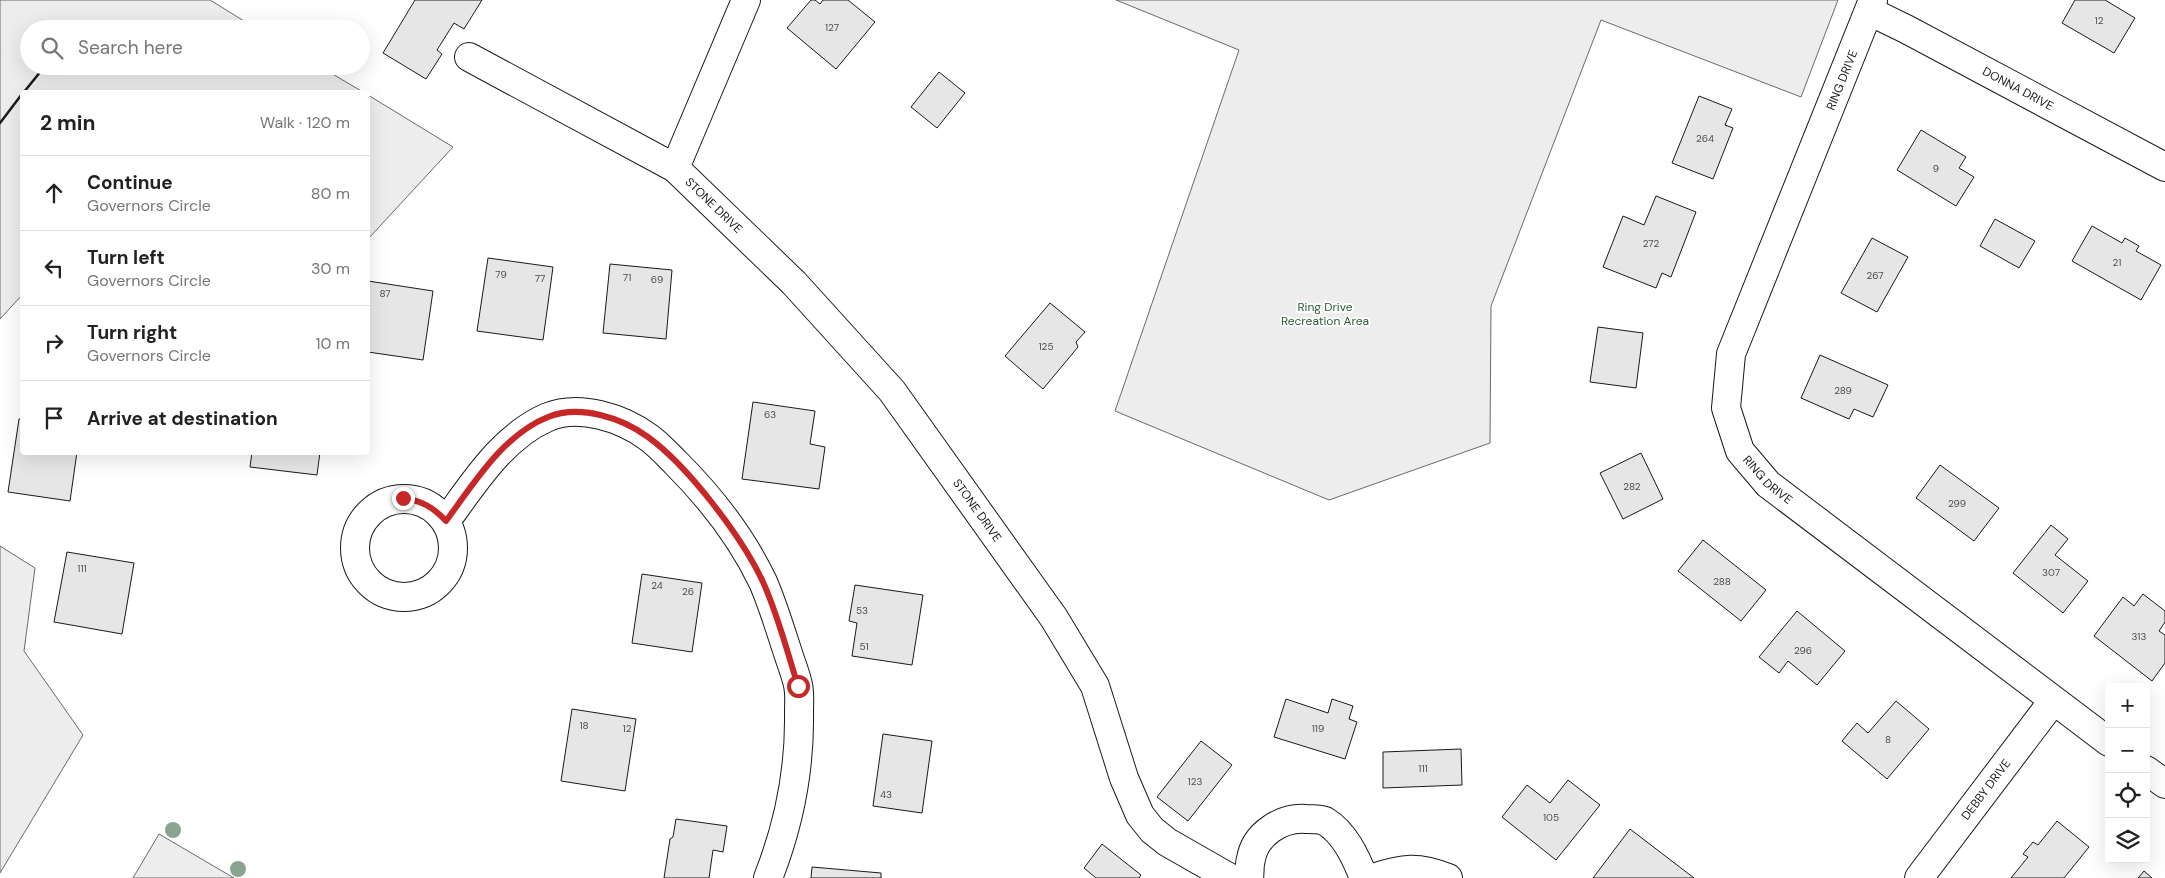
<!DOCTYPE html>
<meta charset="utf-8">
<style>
body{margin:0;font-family:"DM Sans",sans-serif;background:#f2f2f2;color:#222}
.controls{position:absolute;right:15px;bottom:15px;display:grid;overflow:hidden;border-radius:5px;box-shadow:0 5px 20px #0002}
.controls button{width:45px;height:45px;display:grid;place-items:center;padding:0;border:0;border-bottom:1px solid #e0e0e0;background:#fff;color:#222;font:25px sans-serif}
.stop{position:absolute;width:15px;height:15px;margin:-11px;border:4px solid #c62828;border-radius:50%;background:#fff}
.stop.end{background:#c62828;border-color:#fff;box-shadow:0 1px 5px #0008}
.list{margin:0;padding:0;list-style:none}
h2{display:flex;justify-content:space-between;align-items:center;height:65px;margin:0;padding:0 20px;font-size:21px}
h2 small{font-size:16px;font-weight:400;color:#767676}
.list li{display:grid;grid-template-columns:32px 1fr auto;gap:15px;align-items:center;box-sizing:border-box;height:75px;padding:0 20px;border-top:1px solid #e0e0e0}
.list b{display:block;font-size:19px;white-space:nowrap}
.list p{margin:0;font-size:16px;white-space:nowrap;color:#767676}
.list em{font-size:16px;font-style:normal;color:#767676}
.icon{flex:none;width:28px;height:28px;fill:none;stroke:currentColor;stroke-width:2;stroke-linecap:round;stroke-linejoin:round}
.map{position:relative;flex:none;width:2165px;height:878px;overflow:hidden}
.search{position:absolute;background:#fff;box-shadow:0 5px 20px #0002;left:20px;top:20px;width:350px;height:55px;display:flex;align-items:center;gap:12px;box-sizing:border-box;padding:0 18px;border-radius:28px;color:#767676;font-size:19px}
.panel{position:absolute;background:#fff;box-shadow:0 5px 20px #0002;left:20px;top:90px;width:350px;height:365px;border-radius:5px}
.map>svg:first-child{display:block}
.built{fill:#ededed;stroke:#6a6a6a}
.building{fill:#e6e6e6;stroke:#1a1a1a}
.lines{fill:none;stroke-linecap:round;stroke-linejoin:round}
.street-casing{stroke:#1a1a1a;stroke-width:30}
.street{stroke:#fff;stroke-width:28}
.wall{stroke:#1a1a1a;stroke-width:2.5}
.tree{fill:#8aa48f}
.route{stroke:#c62828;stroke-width:6}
.labels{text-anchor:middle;stroke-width:4;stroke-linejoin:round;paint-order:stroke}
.number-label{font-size:10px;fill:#4d4d4d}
.street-label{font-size:12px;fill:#1a1a1a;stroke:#fff}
.park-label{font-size:12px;fill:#2b5a34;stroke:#fff}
</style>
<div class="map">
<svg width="2165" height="878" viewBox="0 0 2165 878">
<rect width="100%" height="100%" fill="#fff"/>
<g class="built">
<path d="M0,0H210L257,29H29V66H319L363,92H22V295L0,319Z"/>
<path d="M1116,0H1838L1801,97L1601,20L1491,306L1490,443L1329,500L1115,411L1239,50Z"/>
<path d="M368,95L453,147L368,239Z"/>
<path d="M0,546L35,568L24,651L83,735L0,873Z"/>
<path d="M159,834L234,878H133Z"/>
</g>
<g class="building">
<path d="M415,0H482L464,29L454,23L437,50L442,54L426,79L383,53Z"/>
<path d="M811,0H815L820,4L823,0H848L875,22L836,69L787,28Z"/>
<path d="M2075,0H2105L2135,18L2114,53L2062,23Z"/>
<path d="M939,72L965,93L937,128L911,107Z"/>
<path d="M1699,96L1732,109L1725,125L1733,128L1713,179L1672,163Z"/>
<path d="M1921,130L1966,157L1959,168L1974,177L1956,206L1897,170Z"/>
<path d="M1656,196L1696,212L1671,277L1662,273L1656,288L1603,267L1623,216L1644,225Z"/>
<path d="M1995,219L2035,241L2019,268L1980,246Z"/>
<path d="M2092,226L2122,243L2125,238L2139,246L2136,251L2161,265L2141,300L2072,261Z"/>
<path d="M1872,238L1908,257L1877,312L1841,293Z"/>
<path d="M488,258L553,267L543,340L477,331Z"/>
<path d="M610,264L672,270L666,339L603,333Z"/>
<path d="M368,281L433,291L423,360L368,352Z"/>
<path d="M1050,303L1085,332L1076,342L1078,347L1043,389L1005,356Z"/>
<path d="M1598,327L1643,333L1636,388L1590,382Z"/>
<path d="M1820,355L1888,385L1873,417L1854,409L1849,419L1801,398Z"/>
<path d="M753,402L815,411L810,444L825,447L819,489L742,479Z"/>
<path d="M19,419H22V452H77L70,501L8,492Z"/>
<path d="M252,452H320L317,475L250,467Z"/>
<path d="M1641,453L1663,499L1623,519L1600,473Z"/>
<path d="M1940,465L1999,508L1974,541L1916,498Z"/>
<path d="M2051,525L2068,539L2055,555L2088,581L2063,613L2013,573Z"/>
<path d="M1703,540L1766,590L1741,621L1678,571Z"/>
<path d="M67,552L134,563L122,634L54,622Z"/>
<path d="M642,574L702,583L692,652L632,643Z"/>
<path d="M855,585L923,595L912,665L852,656L857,623L849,621Z"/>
<path d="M2143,594L2165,611V622L2159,631L2165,635V663L2152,681L2094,636L2123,597L2134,606Z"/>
<path d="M1797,611L1845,651L1817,685L1788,661L1779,673L1759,657Z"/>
<path d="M1286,699L1328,713L1332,699L1353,706L1349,719L1357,722L1345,759L1274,737Z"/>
<path d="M1896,701L1929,729L1887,779L1842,741L1857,723L1868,733Z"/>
<path d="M572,709L636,719L625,791L561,781Z"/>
<path d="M883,734L932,741L922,813L873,806Z"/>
<path d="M1201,741L1232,765L1188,821L1157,797Z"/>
<path d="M1461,749L1462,785L1383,788V752Z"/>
<path d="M1568,780L1600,805L1556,860L1502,817L1527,785L1550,803Z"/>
<path d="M676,819L727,826L723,852L713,850L709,878H664L670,839L673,837Z"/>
<path d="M2057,821L2089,847L2064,878H2011L2028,857L2023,854L2033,842L2038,845Z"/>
<path d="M1630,829L1694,878H1593Z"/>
<path d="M1102,844L1141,875L1139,878H1096L1084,868Z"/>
<path d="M812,867L881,873V878H811Z"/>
<path d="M2144,871L2152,878H2138Z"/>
</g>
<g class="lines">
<g class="street-casing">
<g id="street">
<path id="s1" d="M1873,0L1731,354L1726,408L1740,451L1768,484L2109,742"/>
<path id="s2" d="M1869,11L1906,29L2165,167"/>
<path id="s3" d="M469,57L675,168L794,283L892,391L1054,618L1095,686L1124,778L1140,815L1152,830L1167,842L1230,878"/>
<path d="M675,168L746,0"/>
<circle cx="404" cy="548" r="49"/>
<path d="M446,521C474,483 503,436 548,417C580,404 622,418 648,437C658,444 667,454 676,463C710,497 742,538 763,582C773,605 780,629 788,653C791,663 796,675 798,685C800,694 799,703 799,712C800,768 789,825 768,878"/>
<path d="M2146,770L2165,784"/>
<path d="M1249,878C1250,872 1249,865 1251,859C1255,834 1282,817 1306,819C1311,819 1320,819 1325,821C1345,833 1356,858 1364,878"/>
<path d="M1373,878C1403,868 1418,866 1448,878"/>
<path id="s4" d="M1919,878L2053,701"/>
</g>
</g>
<use href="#street" class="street"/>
<g class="wall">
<path d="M24,92L45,66"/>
<path d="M0,123L22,94"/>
</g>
</g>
<g class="tree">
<circle cx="173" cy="830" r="8"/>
<circle cx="238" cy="869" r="8"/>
</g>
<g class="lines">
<path class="route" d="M403,498C422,501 433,507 446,521C474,483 503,435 548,417C580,404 622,418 648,437C688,466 742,537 763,582C778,615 787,651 798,686"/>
</g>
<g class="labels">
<g class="number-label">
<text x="2099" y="24">12</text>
<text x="832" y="31">127</text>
<text x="1705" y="142">264</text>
<text x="1936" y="172">9</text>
<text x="1651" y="247">272</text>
<text x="2117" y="266">21</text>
<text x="501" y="278">79</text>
<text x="1875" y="279">267</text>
<text x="627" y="281">71</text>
<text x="540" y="282">77</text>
<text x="657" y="283">69</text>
<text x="385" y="297">87</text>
<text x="1046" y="350">125</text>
<text x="1843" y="394">289</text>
<text x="770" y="418">63</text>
<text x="1632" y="490">282</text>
<text x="1957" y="507">299</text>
<text x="82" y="572">111</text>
<text x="2051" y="576">307</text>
<text x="1722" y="585">288</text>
<text x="657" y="589">24</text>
<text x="688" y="595">26</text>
<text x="862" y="614">53</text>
<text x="2139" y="640">313</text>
<text x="864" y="650">51</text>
<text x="1803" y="654">296</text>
<text x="584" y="729">18</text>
<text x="627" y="732">12</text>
<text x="1318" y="732">119</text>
<text x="1888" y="743">8</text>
<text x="1423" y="772">111</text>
<text x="1195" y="785">123</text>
<text x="886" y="798">43</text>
<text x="1551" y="821">105</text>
</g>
<g class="street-label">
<text transform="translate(1842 80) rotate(-68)" y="4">RING DRIVE</text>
<text dy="4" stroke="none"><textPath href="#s2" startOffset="168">DONNA DRIVE</textPath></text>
<text dy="4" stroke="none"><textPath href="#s3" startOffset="288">STONE DRIVE</textPath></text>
<text dy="4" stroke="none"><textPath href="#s1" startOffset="521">RING DRIVE</textPath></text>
<text dy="4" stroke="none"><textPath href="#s3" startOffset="692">STONE DRIVE</textPath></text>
<text dy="4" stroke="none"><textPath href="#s4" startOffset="111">DEBBY DRIVE</textPath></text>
</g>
<g class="park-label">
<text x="1325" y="311">Ring Drive<tspan x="1325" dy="14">Recreation Area</tspan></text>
</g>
</g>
</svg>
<div class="controls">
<button>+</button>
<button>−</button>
<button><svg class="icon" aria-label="locate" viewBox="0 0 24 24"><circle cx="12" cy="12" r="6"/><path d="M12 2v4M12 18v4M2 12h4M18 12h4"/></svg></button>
<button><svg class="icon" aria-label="layers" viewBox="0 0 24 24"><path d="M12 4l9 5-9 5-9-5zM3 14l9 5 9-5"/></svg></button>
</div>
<div class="stop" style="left:798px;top:686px"></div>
<div class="stop end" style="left:403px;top:498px"></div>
<div class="search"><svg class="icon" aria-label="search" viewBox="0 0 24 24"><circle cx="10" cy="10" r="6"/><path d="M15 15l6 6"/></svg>Search here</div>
<section class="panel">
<h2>2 min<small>Walk · 120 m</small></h2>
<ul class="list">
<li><svg class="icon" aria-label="ahead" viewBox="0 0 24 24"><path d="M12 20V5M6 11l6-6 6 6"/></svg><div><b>Continue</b><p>Governors Circle</p></div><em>80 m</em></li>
<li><svg class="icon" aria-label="left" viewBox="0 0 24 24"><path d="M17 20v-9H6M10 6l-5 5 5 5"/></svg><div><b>Turn left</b><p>Governors Circle</p></div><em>30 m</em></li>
<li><svg class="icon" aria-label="right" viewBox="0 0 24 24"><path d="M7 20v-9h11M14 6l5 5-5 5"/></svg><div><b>Turn right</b><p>Governors Circle</p></div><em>10 m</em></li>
<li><svg class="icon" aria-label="arrive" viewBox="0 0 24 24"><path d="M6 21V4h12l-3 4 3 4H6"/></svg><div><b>Arrive at destination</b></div></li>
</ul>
</section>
</div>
